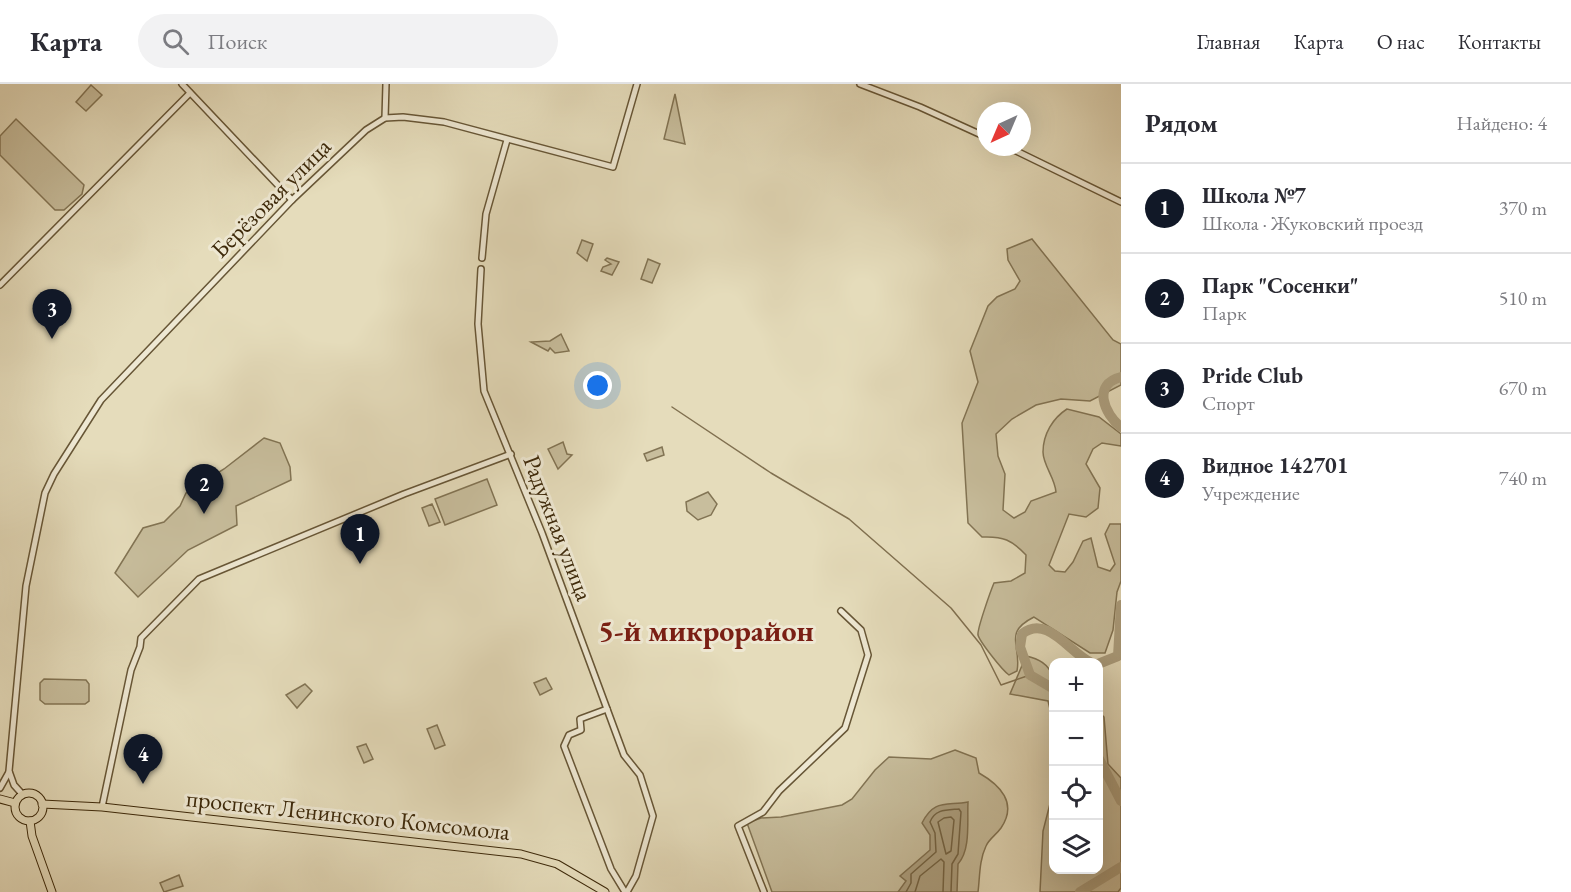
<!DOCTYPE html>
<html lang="ru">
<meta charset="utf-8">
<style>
body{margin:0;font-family:"EB Garamond",serif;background:#f2f2f3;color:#2b2b33}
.controls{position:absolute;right:18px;bottom:18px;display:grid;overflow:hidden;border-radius:12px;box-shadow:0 6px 24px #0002}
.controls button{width:54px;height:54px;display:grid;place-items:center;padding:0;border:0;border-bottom:2px solid #e1e1e2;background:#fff;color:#2b2b33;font:30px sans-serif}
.compass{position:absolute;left:977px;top:18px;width:54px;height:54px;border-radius:50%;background:#fff;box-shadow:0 6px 24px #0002;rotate:224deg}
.you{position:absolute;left:598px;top:302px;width:21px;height:21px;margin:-15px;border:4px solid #fff;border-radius:50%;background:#1a73e8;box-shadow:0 0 0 9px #1a73e833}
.badge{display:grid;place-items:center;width:39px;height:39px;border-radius:50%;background:#111827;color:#fff;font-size:20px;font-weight:700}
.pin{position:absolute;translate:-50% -50px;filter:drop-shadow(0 2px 3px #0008)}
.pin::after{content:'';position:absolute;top:32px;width:21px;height:18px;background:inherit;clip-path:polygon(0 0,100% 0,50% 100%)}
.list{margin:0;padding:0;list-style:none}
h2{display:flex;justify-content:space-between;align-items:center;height:78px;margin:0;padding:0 24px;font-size:26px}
h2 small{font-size:20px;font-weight:400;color:#7c7c81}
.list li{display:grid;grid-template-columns:39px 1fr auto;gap:18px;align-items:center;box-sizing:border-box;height:90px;padding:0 24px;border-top:2px solid #e1e1e2}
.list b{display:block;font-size:22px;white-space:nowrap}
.list p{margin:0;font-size:20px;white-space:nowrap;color:#7c7c81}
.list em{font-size:20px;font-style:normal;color:#7c7c81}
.icon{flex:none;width:33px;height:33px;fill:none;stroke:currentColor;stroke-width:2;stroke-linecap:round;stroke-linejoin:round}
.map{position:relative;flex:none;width:1121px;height:808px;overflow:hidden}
header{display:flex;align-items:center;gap:36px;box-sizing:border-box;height:84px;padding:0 30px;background:#fff;border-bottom:2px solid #e1e1e2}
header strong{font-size:28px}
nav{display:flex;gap:33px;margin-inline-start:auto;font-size:21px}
.search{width:420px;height:54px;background:#f2f2f3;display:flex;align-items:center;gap:15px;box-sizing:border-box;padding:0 21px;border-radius:33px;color:#7c7c81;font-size:22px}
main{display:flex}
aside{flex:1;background:#fff}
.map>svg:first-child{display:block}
.green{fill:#c8be9d;stroke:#827454;stroke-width:1.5}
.water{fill:#ac9f7f;stroke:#807050;stroke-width:1.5}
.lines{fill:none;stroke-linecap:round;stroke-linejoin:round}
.shore{stroke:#746444;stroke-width:1.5}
.stream{stroke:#807050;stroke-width:1.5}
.river{stroke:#ac9f7f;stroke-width:10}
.minor-casing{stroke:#675636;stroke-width:8}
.major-casing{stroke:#3d290a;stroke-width:9}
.minor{stroke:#eee8d3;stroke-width:5}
.major{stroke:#e5dcbb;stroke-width:7}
.labels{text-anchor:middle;stroke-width:6;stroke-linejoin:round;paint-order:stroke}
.street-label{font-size:24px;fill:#3d290a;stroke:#eee8d3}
.district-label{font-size:30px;font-weight:bold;fill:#7a1f14;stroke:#eee8d3}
</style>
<header>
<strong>Карта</strong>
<div class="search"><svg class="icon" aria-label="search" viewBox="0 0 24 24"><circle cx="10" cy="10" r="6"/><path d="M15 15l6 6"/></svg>Поиск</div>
<nav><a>Главная</a><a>Карта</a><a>О нас</a><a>Контакты</a></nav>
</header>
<main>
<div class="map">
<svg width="1121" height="808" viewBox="0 0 1121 808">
<rect width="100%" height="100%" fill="#e5dcbb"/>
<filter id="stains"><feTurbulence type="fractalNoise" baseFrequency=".00333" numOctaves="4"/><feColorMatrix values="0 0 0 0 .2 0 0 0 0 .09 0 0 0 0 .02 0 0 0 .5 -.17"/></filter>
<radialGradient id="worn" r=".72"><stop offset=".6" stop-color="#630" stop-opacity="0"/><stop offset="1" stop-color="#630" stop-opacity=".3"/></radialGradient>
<g class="green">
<path d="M91,1L102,11L86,27L76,18Z"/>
<path d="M675,10L685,60L664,55Z"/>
<path d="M16,35L84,101L82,110L64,126H55L0,71V52Z"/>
<path d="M1032,155L1113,256L1121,260V301L1090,317L1061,315L1036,321L1012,335L996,350L998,372L1005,390L1003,426L1014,434L1025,428L1031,417L1056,408C1055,394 1043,381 1043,368C1043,350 1053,334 1067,325L1099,333L1121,350V362L1102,359L1093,365L1086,380L1100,404L1098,424L1086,433L1069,430L1049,481L1055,487L1065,488L1073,478L1083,457L1091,454L1098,483L1110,487L1115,480L1105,450L1110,440H1121V497L1117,508L1113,546L1105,569H1090L1034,533C1002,549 1022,562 1017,587L1009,591C1002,586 980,558 978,551C977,545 991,506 994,499L1011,497L1025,489L1026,471C1012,456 1003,452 982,453L968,439L962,339L978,298L970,267L988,222L997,213L1015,205L1020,197L1008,176L1007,165Z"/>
<path d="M582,156L593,160L587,177L577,169Z"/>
<path d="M607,174L619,178L612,191L601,187L603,183L611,180L605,176Z"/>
<path d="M648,175L660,180L652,199L641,195Z"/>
<path d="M561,250L569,267L555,269L550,264L548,267L531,258L550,257Z"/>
<path d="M264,354L280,359L290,383L291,396L236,422L237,441L188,466L138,513L115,489L143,444L164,438L180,422L186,409L224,385Z"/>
<path d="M563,358L567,370L572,371L558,385L548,365Z"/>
<path d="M662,363L664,371L647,377L644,370Z"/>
<path d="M487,395L497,421L445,441L435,415Z"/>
<path d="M708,408L717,420L711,431L698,436L687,427L686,418Z"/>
<path d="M432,420L440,438L429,442L422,424Z"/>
<path d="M1026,572C1062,579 1054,607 1053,637L1048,617L1010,610Z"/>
<path d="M546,594L552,605L540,611L534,599Z"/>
<path d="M44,595L86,596L89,600V617L85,620H45L40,616V599Z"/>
<path d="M305,600L312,607L297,624L286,611Z"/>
<path d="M1099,628L1104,633L1108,680L1121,694V804L1118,808H1040L1043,747L1053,708L1054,786H1098Z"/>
<path d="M437,641L445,661L435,665L427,645Z"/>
<path d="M366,660L373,675L364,679L357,663Z"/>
<path d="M955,666L976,674L979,689C1000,701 1018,719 1001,744C996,751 989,755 986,762C979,777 980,792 978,808H772L747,739L761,734L781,733L842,721L852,715L875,686L889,673L931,675Z"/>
<path d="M179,791L183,802L164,808L160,799Z"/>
</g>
<path class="water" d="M968,718C967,737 971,766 958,780L957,808H898L906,797L900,792L930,766V751L922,739C934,715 946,722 968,718Z"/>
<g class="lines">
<g class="shore">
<path d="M951,733L954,736L951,767L946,770L938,738L944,734Z"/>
<path d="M906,808L911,799V790L936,768L935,749L930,738C935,725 946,726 959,725L961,728L958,770L952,780L951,808"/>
<path d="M915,808L920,792L941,775L944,778L943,808"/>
</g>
<path class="stream" d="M672,323L771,389L849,435L951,524L981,561L1001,601L1030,591"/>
<g class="river">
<path d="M1121,293C1092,300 1104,330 1121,343"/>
<path d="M1098,580L1118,572L1121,521"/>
<path d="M1054,605L1030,591L1020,563L1022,550C1047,530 1069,568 1090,578"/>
<path d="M1098,673L1121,717"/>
<path d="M1080,808L1121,783"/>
</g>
<g class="minor-casing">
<g id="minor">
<path d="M182,0L292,116"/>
<path d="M860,0L920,23L986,53"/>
<path d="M385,34L386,0"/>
<path d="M1008,63L1121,118"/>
<path d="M482,174L486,130L507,56"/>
<path d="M481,185L478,240L484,307L542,449L624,671L640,691L653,732L636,792L627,808"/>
<path d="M0,201L190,9"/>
<path d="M607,625L580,635L581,646L569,651L564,662L611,785L625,808"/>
<path d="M0,704L9,688"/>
<path d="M23,711L14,701L9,687L26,502L45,409L54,390L101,316L292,116L366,46L385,34L403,33L444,38L613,83L637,0"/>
<path d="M102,723L131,586L140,563L141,554L199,495L404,410L511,370"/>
<path d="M764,808L738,742L763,728L779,707L845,644L868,571L861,546L841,527"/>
</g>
</g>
<g class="major-casing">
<g id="major">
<circle cx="29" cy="723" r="14"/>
<path d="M0,715L15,719"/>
<path d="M42,720L102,723L521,770L557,780L605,808"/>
<path d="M30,737L32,752L52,808"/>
</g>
</g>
<use href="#minor" class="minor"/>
<use href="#major" class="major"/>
</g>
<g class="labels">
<g class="street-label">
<text transform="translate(271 114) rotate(-45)" y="8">Берёзовая улица</text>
<text transform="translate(558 444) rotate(69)" y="8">Радужная улица</text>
<text transform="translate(348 731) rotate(6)" y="8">проспект Ленинского Комсомола</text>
</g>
<g class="district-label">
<text x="706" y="557">5-й микрорайон</text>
</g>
</g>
<rect width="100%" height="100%" filter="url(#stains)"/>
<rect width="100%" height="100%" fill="url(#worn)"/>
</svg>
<div class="controls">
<button>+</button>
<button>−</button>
<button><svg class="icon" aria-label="locate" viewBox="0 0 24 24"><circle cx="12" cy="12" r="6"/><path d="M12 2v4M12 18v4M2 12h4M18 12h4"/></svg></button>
<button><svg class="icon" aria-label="layers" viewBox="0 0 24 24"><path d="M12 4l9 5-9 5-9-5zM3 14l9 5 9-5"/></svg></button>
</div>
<svg class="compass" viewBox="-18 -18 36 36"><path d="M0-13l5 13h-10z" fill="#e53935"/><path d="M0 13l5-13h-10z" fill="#7c7c81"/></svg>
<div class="you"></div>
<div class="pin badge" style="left:360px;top:480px">1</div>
<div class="pin badge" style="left:204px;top:430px">2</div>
<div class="pin badge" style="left:52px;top:255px">3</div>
<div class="pin badge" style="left:143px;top:700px">4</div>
</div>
<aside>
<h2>Рядом<small>Найдено: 4</small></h2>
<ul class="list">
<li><span class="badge">1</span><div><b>Школа №7</b><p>Школа · Жуковский проезд</p></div><em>370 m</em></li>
<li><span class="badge">2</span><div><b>Парк &quot;Сосенки&quot;</b><p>Парк</p></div><em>510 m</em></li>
<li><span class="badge">3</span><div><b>Pride Club</b><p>Спорт</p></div><em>670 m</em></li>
<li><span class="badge">4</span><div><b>Видное 142701</b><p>Учреждение</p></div><em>740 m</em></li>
</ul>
</aside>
</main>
